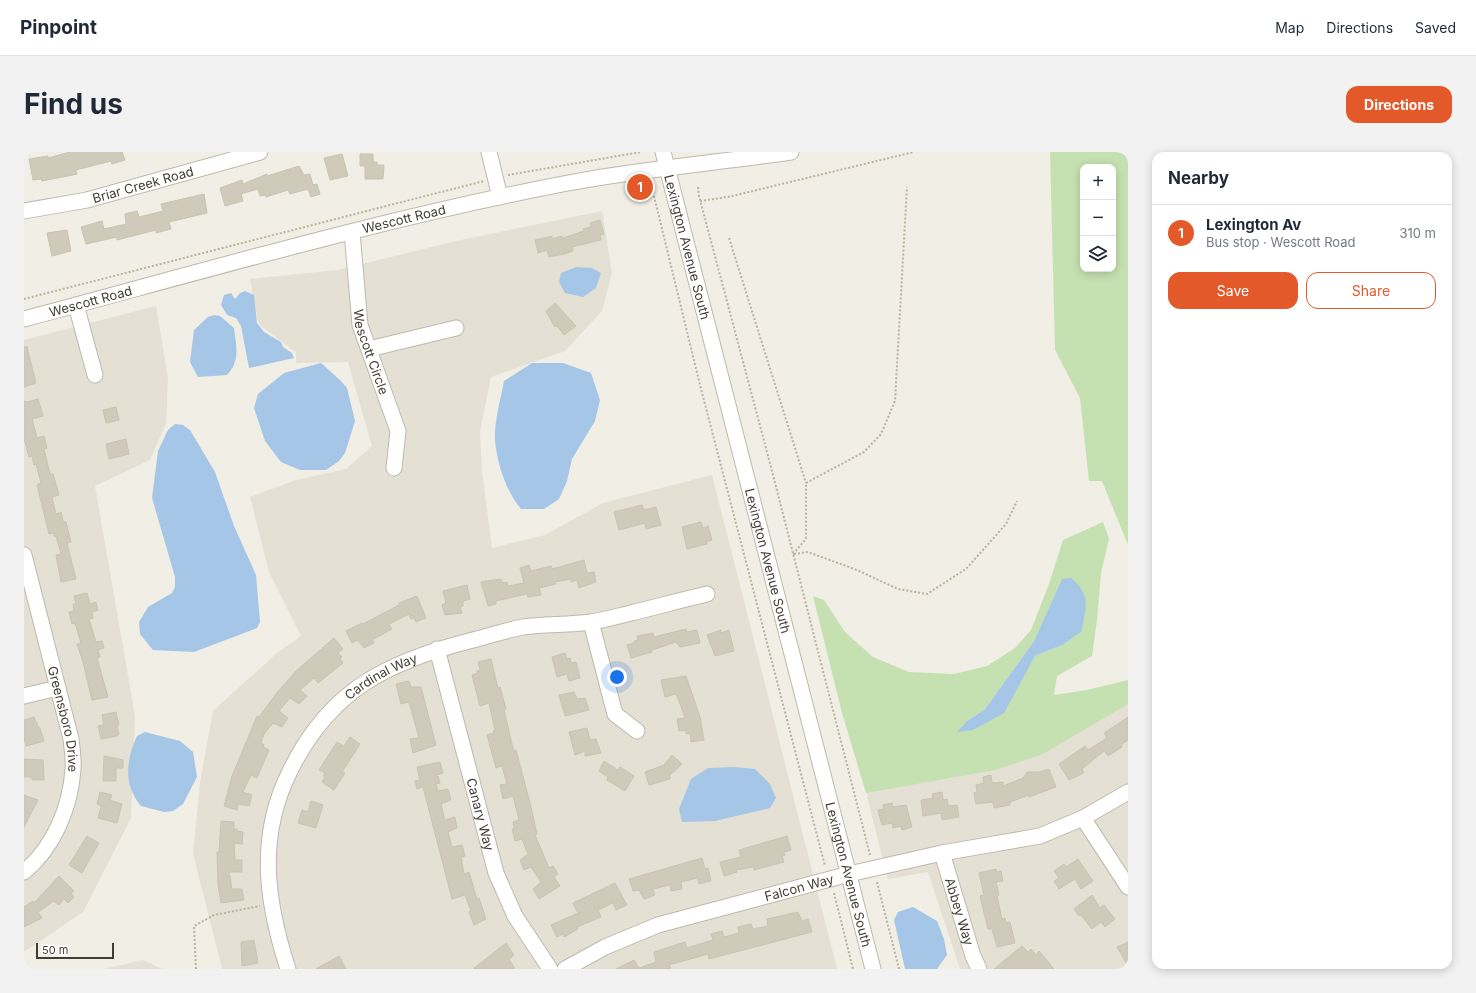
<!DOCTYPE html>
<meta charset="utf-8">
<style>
body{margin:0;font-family:Inter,sans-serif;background:#f2f2f3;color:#1f2937}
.controls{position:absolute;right:12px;top:12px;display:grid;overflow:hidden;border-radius:8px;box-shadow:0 2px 10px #0003}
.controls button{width:36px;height:36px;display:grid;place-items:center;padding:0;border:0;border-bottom:1px solid #e0e1e3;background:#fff;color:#1f2937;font:20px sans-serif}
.scale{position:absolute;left:12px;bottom:10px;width:78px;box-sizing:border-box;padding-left:4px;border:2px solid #423e35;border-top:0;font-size:11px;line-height:14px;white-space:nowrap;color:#423e35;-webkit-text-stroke:3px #fff;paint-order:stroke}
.you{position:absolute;left:593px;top:525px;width:14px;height:14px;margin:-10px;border:3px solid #fff;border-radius:50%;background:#1a73e8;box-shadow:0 0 0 6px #1a73e833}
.badge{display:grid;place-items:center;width:26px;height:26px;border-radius:50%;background:#e35929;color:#fff;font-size:13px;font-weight:700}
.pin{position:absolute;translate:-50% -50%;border:2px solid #fff;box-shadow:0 1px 4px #0006}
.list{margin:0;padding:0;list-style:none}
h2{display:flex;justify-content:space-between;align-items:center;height:52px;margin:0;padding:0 16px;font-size:17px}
h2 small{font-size:13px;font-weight:400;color:#747a83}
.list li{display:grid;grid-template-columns:26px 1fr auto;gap:12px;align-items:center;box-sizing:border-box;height:56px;padding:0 16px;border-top:1px solid #e0e1e3}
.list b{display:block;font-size:15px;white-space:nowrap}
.list p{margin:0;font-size:13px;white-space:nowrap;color:#747a83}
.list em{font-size:13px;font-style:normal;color:#747a83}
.actions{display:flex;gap:8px;padding:12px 16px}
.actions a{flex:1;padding:9px 0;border:1px solid #e35929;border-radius:12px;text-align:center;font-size:14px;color:#e35929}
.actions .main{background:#e35929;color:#fff}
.icon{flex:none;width:22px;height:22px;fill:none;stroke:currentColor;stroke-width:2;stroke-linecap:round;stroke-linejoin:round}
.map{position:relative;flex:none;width:1104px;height:817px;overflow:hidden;border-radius:12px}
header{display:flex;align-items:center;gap:24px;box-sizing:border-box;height:56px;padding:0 20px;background:#fff;border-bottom:1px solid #e0e1e3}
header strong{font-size:19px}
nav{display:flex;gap:22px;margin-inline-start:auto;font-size:14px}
.intro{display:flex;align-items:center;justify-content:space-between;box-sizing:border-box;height:96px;padding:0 24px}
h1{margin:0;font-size:28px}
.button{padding:10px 18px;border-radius:12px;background:#e35929;color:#fff;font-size:14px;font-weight:700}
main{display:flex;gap:24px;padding:0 24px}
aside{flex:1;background:#fff;border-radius:12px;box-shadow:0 2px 10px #0003}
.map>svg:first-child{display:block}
.residential{fill:#e4e0d3}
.green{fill:#c6e1b1;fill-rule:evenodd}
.water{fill:#a6c6e8}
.building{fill:#d0cabb;stroke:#cac3af}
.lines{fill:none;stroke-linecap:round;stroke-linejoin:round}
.minor-casing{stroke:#bdb9ab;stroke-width:17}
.path{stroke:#bbb39b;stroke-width:2;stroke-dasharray:2 2;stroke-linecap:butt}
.minor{stroke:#fff;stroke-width:15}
.labels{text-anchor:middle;stroke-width:3;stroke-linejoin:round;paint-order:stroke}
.street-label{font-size:13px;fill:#423e35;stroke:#fff}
</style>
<header>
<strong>Pinpoint</strong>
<nav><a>Map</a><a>Directions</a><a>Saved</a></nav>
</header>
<div class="intro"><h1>Find us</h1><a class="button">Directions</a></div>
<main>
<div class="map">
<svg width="1104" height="817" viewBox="0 0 1104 817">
<rect width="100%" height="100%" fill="#f0eee5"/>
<g class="residential">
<path d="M578,59L588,121L578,159L541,199L467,225L456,279L458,319L468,396L521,383L579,351L688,323L813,817H198L169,702L176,631L189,559L253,501L277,484L245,420L226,345L272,328L322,317L348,294L324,210L272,211V200L237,174L234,169L226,127L314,118L432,89Z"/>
<path d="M132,154L144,226L142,271L126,308L71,334L111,564L107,666L59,760L6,796L0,799V188Z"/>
<path d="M1104,540V817H936L904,720L864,727L843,645L847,631Z"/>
<path d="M119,808L138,817H80Z"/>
</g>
<g class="green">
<path d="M1026,0H1104V393L1078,329H1065L1056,246L1031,198ZM1059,15H1089V117H1059Z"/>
<path d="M1079,370L1085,387L1077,421L1073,468L1068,504L1033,524L1030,543L1063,538L1104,528V552L1019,602L971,618L842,641L818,561L789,444L800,448L821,480L849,505L885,520L930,522L963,514L991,496L1007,478L1025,432L1039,388ZM1038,428V493L1011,504L997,527L949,578L943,569L961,557L1010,489Z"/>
</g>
<g class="water">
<path d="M552,115L568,116L577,121L572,136L559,145L541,141L535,130L537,121Z"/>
<path d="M221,139L230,143L233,171L240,180L257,190L259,195L268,201L270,206L225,216L217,174L212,166L203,163L197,153L200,143L207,141L211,147L216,141Z"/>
<path d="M190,163L196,164L210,176C212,194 217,208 203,223L174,225L166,210L170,178L184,165Z"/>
<path d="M297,211L317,229L323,236L331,269L321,301L315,309L302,318H276L257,310L241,289L230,256L234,242L260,221Z"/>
<path d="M508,211H539L567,221L576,248L571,269L548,307L543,329L535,347L520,357H497C482,339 473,312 471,288C470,270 477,246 480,229Z"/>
<path d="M151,272L159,273L166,278L191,320L210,374L232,423L236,470L233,476L170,500L129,498L116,482L115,470L124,455L148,441L151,435V425L128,346L134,299L144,278Z"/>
<path d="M1047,426C1068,443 1062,458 1057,480L1038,493L1011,504L980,561L949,578L933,580L943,569L961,557L1010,489L1038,427Z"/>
<path d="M121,580L156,589L169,600L173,625L159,652L149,659L140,660L117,654C99,633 102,608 113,584Z"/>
<path d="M710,615L731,617L746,632L752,646L746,656L691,669L658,670L655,657L667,627L684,616Z"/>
<path d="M889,755L913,769L920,787L923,803L913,817H881L870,768L874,760Z"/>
</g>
<g class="building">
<path d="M46,0H98L101,8L88,12L87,9L52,18L53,22L44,24L18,29L17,27L9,28L5,7L24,4V6Z"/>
<path d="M318,2L324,24L306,28L300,6Z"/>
<path d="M336,2H349V10H353V13H360L359,27H341V14H336Z"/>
<path d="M275,14L280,23L286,22L289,33L293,32L296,42L287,45L284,37L266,42L264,38L242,45L241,43L236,44L234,37L217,42L219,49L201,54L196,36L218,28L219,32L243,22V24Z"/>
<path d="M180,42L183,61L145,70L147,77L132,81V78L93,88V85L62,92L57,75L78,69L80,77L102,72L101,62L113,59L115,65L139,59L137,52Z"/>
<path d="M576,68L580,82L576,83L577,88L548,95L549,99L540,102L525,105L523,98L514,101L511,88L528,84V87L538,84L539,86L560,79L559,77L567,75L566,71Z"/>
<path d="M43,78L47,99L28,104L23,81Z"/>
<path d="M531,151L552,174L540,183L534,175L530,174L522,159Z"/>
<path d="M0,195H3L12,231L0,235Z"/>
<path d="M14,247L19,264L8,267L13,286L20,284L23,296L20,297L26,322H29L35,343L28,345L32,362L37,360L39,370H42L47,390L43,391L52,427L37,430L32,403L37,402L32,384H30V381L25,382L13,333L17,331L12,312L10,313L8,304L5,305L0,286V249L3,250Z"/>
<path d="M92,255L95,268L82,271L79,258Z"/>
<path d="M102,287L105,302L85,307L82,292Z"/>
<path d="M618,353L620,358L632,355L637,373L622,377L621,371L595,378L590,360Z"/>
<path d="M677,370L679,376L684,374L688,388L682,390L683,392L663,397L658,375Z"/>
<path d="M560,408L563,421L570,420L572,430L555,436L553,428L547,430V427L531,430L532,432L515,436L517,443L504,445L503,442L472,449V452L464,454L457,430L477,427L478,431L483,430L484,434L500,431L496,416L505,413L507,419L527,414L528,417Z"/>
<path d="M443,433L446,447L439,449V454L436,455L438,461L421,463L418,453L422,451L419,439Z"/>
<path d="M63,441L66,452L72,450L74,458L68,460L69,466L65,467L72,490L78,489L80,496L74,498L76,505L73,506L84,545L68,548L59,510L53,492L57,491L51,471L48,472L45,460L50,459L49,452H52L50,444Z"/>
<path d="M393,444L402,466L392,470L390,466L387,467L385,462L365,472L368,477L348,488L350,491L340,496L333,488L328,491L322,479L338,471L339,472L375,453V451Z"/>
<path d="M662,477L663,480L673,478L676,491L656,495L652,490L628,498V500L607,506L603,493L610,491V489L614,488L613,484L629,481L630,485Z"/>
<path d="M697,478V481L705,478L710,499L691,504L683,483Z"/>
<path d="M310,486L319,497L314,501L318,505L316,507L319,511L294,531L290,526L276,538L283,544L275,552L266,546L255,559L264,566L258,575L249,571L240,582L237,591L240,593L239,595L245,598L233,626L227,623L219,640L228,643L225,654L214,652L213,658L200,654L208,624L233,564L235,565L252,542L272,519Z"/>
<path d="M541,501L543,507L546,506L547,511L552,510L556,526L545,529L543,522L533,525L528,505Z"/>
<path d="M467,507L474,536L476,535L482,557L480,558L488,592L490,599L492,598L506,651L513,682L511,683L525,716L529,714L534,722L530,725L536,734L515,747L509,737L517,730L507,715L500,718L496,708L504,702L498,687L491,689L488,677H490L489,670L495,668L489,644L479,647L476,633L483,632L478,614L472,616L463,583L470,581L469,579L471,578L465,551L456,554L448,523L454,521L453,519L456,518L454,510Z"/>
<path d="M662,524L676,565L680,588L667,590L666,581L662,582V578L655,579L653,567L661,566L655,549L652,542L641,545L637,528Z"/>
<path d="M385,529L387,535H397L412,593L389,601L386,587L395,586L385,550L377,552L372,532Z"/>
<path d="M550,540L553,547L561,546L565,558L541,564L535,543Z"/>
<path d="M92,560L95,573L93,574L95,582L93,584L77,587L74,574L80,573L78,563Z"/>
<path d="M10,565L15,576H16L20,589L2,594L0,587V568Z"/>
<path d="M1104,565V588L1097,593L1098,595L1084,604L1080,599L1058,617L1060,621L1045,628L1035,612L1061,594L1064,598L1083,586L1080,581Z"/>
<path d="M563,576L566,588L572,587L577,601L561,604V599L551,603L545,580Z"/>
<path d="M326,585L336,592L318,620L321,621L310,638L298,630L301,625L299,624L301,621L295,618L313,590L320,594Z"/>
<path d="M648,603L658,612L646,623V627L625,633L621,620L640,613Z"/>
<path d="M80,604L99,608V616H92V629H79Z"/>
<path d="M0,607L19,608L20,628H8V625H0Z"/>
<path d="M580,609L594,618L596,615L610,624L601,639L583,628L584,625L575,619Z"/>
<path d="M416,610L419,621L410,624H414L416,631L412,632L414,639L424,637L427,648L417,652L421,668L431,665L433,676L424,680L428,695L438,693L441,704L437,705L440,722L445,720L453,747L455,746L462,767L450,773L445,760L447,759L441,743L428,747L399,635L393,637L391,629L396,628L393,615Z"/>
<path d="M1025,617L1032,635L1005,645V643L986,650V653L970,656L969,650L952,652L950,641L953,640L952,633L960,631L959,625L967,623L968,630L970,631L979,630V634L999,626L1003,620H1015Z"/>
<path d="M76,640L88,643L86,648L98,652L93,671L74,666L77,654L73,652Z"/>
<path d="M918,640L919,648L923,647L924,654L933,653L935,665L918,668L917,661L899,664L897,648L909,646L908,642Z"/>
<path d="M0,643L14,648L0,675Z"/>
<path d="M287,649L299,653L292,676L274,671L278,658L284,660Z"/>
<path d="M868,651L869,655L882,653L888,675L878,678L877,674L869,676L868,671L858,673L854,658L860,657L859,653Z"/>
<path d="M197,669L210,670V677H213V679L219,680L218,692L210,691L211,708H218V720H205L208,737H218L220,748L197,751L194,733L193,700H195Z"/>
<path d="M63,684L75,691L58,721L45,713Z"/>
<path d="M763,684L767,698L760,700L761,703L758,704L760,710L730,718L729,715L712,718L713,720L700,724L696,710L717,705L715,698Z"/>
<path d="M678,706L681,717L684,716L687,729L675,732L673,726L657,730L658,737L647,739L646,733L629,737L631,743L620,747L615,738L609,739L605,727Z"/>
<path d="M1054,707L1069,729L1057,737L1051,727L1035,737L1030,729L1035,726L1030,719L1040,712L1042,715Z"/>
<path d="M972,717L973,720L977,719L979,729L972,730L975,743L973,744L978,767L981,766L982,771L986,770L991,791L973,795L968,777H964L956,744L960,743L955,721Z"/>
<path d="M35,724L50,739L47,741L50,745L44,751L40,747L35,753L30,749L14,760L18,766L0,775V755L9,749L10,751Z"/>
<path d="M591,731L603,753L592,758L589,751L574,758L577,765L553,775L554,777L540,785L539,782L533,785L527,773L554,761L549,751Z"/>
<path d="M1068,743L1076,756L1080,753L1091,767L1081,775L1077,770L1068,777L1057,763L1055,764L1050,757Z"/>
<path d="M774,760L778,769L784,767L788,780L685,807L684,802L645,813L647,817H592L610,808L615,816L632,810L630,800L661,790L663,796L689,788L687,782L698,779L700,785L715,781L714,775L727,772L729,777L744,774L743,767Z"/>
<path d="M230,788L234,811L218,814L217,790Z"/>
<path d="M1104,790V814L1093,795Z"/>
<path d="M482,791L490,803L485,807L491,817H449Z"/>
<path d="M998,794L1004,800L1007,797L1012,803L1015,799L1030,817H970Z"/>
<path d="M315,804L322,817H292Z"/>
</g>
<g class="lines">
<g class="minor-casing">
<g id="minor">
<path d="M465,0L476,45"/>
<path id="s1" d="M639,0L849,817"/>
<path id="s2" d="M0,59L63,48L236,0"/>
<path id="s3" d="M328,80L336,173L374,279L370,316"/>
<path d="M52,153L71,223"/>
<path id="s4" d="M0,167C180,119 360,66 544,31C617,17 693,11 767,0"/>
<path d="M345,197L432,176"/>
<path id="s5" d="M0,403L47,587C48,597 50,608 49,618C46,656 30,695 0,720"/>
<path d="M567,470L591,562L613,579"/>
<path id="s6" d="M413,497L472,721L491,764L526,817"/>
<path d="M0,544L34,536"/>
<path d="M1059,666L1104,735"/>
<path id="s7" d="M918,701L949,804L955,817"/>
<path id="s8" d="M264,817C242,749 233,685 266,619C306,537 365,509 449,488C466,484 482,478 499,475C521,472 544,473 567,470C580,468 594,464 607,461C632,455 657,448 683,442"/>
<path id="s9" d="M541,817L581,795L634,773L825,722L918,701L1016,684L1059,666L1104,640"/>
</g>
</g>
<g class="path">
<path d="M484,23L617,0"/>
<path d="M674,35L675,44L747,315L846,703"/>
<path d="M629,40L676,233L801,714"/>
<path d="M676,49L704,45L890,0"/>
<path d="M705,86L782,331"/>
<path d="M0,147L460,29"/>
<path d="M769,402L782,387V331L840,300L857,282L871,249L883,35"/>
<path d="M770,402L784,400L833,418L874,437L903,442L942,417L982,372L993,349"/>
<path d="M853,730L875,817"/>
<path d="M810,741L829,817"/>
<path d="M172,817L170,774L190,763L236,754"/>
</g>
<use href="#minor" class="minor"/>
</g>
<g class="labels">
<g class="street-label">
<text dy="5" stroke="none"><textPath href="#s2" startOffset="122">Briar Creek Road</textPath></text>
<text dy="5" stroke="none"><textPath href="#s4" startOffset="393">Wescott Road</textPath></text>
<text dy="5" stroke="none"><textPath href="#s1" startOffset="98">Lexington Avenue South</textPath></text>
<text dy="5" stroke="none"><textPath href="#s4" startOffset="69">Wescott Road</textPath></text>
<text dy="5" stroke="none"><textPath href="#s3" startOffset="122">Wescott Circle</textPath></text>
<text dy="5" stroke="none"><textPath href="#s1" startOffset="422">Lexington Avenue South</textPath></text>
<text dy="5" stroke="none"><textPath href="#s8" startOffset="338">Cardinal Way</textPath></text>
<text dy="5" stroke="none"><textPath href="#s5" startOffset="169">Greensboro Drive</textPath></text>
<text dy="5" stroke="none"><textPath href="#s6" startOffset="171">Canary Way</textPath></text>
<text dy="5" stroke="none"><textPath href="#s1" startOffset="746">Lexington Avenue South</textPath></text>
<text dy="5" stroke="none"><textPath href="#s9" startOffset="249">Falcon Way</textPath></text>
<text dy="5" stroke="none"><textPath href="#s7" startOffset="61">Abbey Way</textPath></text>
</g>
</g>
</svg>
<div class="controls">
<button>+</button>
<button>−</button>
<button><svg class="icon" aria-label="layers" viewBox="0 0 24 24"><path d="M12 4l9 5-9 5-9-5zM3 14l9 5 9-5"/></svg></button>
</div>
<div class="scale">50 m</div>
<div class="you"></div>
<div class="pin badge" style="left:616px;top:35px">1</div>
</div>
<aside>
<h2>Nearby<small></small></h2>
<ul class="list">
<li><span class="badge">1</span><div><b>Lexington Av</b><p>Bus stop · Wescott Road</p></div><em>310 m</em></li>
</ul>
<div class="actions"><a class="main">Save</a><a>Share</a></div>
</aside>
</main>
